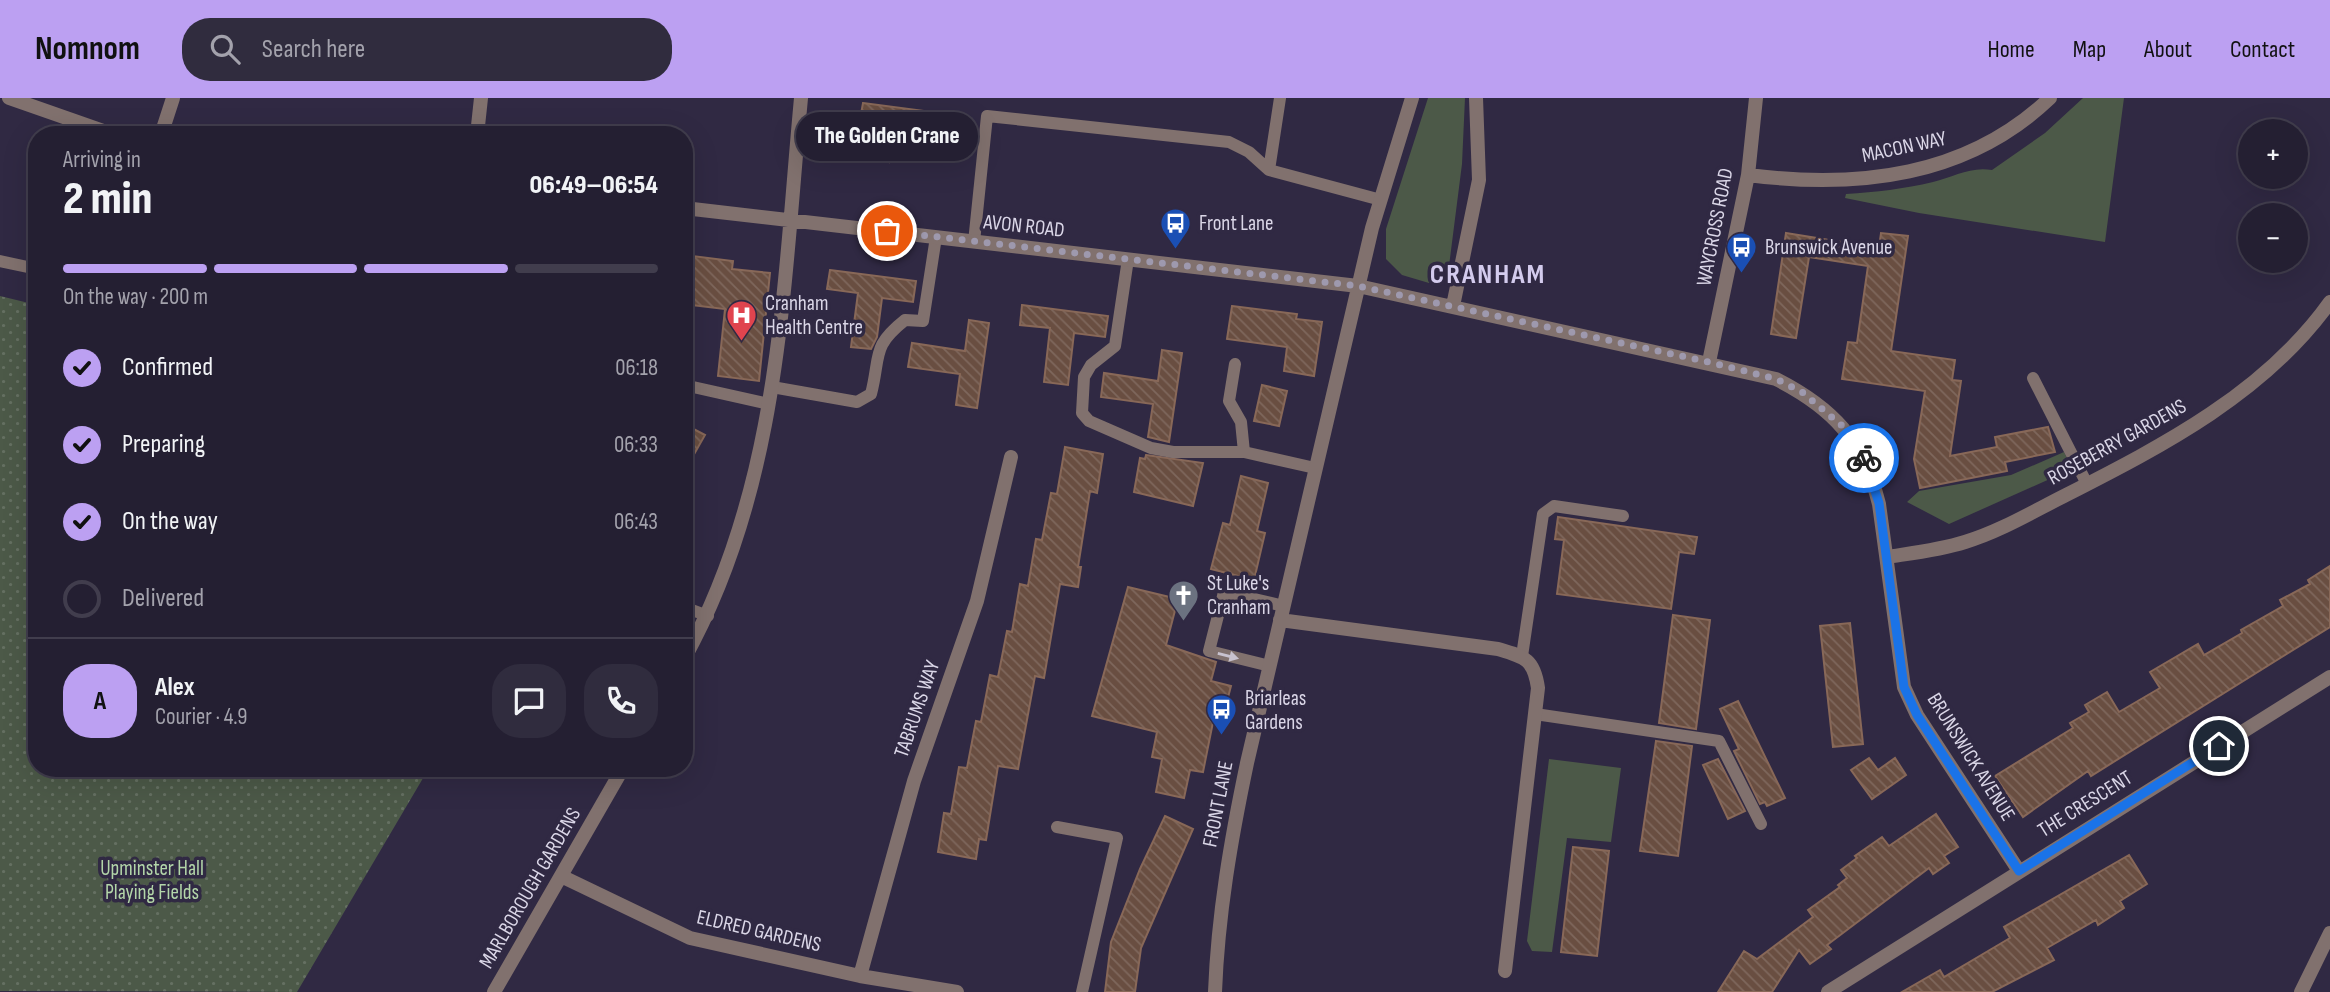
<!DOCTYPE html>
<html lang="en">
<head>
<meta charset="utf-8">
<style>
	:root { --surface:#241f32; --page:#302c3e; --text:#f1f3f6; --muted:#a3a2ac; --line:#413d4d; --accent:#bca0f2 }
	body { margin:0; font-family:"Sofia Sans Condensed",sans-serif; background:var(--page); color:var(--text); height:100vh; display:flex; flex-direction:column; font-size:26px; white-space:nowrap }
	* { box-sizing:border-box; margin:0 }
	p { font-size:23px; color:var(--muted) }
	.icon { flex:none; width:38px; height:38px; fill:none; stroke:currentColor; stroke-width:2; stroke-linecap:round; stroke-linejoin:round }
	.map { position:relative; flex:1; overflow:hidden }
	.details { position:absolute; left:28px; top:28px; width:665px; height:651px; display:flex; flex-direction:column; background:var(--surface); border-radius:28px; box-shadow:0 7px 28px #0002,0 0 0 2px var(--line) }
	.details>* { flex:none }
	.fabs { position:absolute; left:2238px; top:21px; display:grid; gap:14px }
	.fabs a { display:grid; place-items:center; width:70px; height:70px; border-radius:50%; background:var(--surface); box-shadow:0 7px 28px #0002,0 0 0 2px var(--line); font-size:35px }
	.pin { position:absolute; display:grid; place-items:center; width:60px; height:60px; color:#fff; margin:-30px; border:4px solid #fff; border-radius:50%; box-shadow:0 2px 7px #0007 }
	.courier { position:absolute; display:grid; place-items:center; width:70px; height:70px; margin:-35px; border:5px solid #1a73e8; border-radius:50%; background:#fff; color:#222; box-shadow:0 2px 9px #0007 }
	.bubble { position:absolute; height:49px; border-radius:24px; background:var(--surface); box-shadow:0 7px 28px #0002,0 0 0 2px var(--line); font-size:23px; font-weight:800; line-height:49px; text-align:center }
	.summary em { font-style:normal; font-weight:800 }
	.summary div { display:flex; flex-direction:column-reverse }
	.summary { display:flex; align-items:center; justify-content:space-between; height:119px; padding:0 35px }
	h1 { font-size:46px; font-weight:800; line-height:52px }
	.bar { display:grid; grid-template-columns:repeat(4,1fr); gap:10px 7px; align-content:center; height:84px; padding:0 35px }
	.bar i { height:9px; border-radius:5px; background:var(--line) }
	.bar .on { background:var(--accent) }
	.bar p { grid-column:span 4 }
	.line { display:flex; align-items:center; gap:18px; padding:0 35px; border-top:2px solid var(--line) }
	.line div { flex:1 }
	.round { display:grid; place-items:center; flex:none; width:74px; height:74px; border-radius:28px; background:var(--page) }
	ol { padding:0 35px; list-style:none }
	li { display:flex; align-items:center; gap:21px; height:77px }
	li p { margin-inline-start:auto }
	li .icon { padding:7px; border-radius:50%; background:var(--accent); color:#111; stroke-width:4 }
	li:last-child { color:var(--muted) }
	li i { width:38px; height:38px; border:4px solid var(--line); border-radius:50% }
	header { display:flex; align-items:center; gap:42px; box-sizing:border-box; height:98px; padding:0 35px; background:var(--accent); color:#111 }
	header strong { font-size:33px }
	nav { display:flex; gap:38px; margin-inline-start:auto; font-size:24px }
	.search { width:490px; height:63px; background:var(--page); display:flex; align-items:center; gap:18px; box-sizing:border-box; padding:0 24px; border-radius:28px; color:var(--muted); font-size:26px }
	.map>svg:first-child { display:block }
	.grass { fill:#4c5948 }
	.park { fill:url(#park-dots) }
	.building { fill:url(#building-back-hatch); stroke:#886858; stroke-width:2 }
	.lines { fill:none; stroke-linecap:round; stroke-linejoin:round }
	.lane { stroke:#81716e; stroke-width:12 }
	.street { stroke:#81716e; stroke-width:14 }
	.oneway { fill:#c8c2cf }
	.done { stroke:#9e99ae; stroke-width:7; stroke-dasharray:0 12.6 }
	.route { stroke:#1a73e8; stroke-width:9 }
	.labels { text-anchor:middle; dominant-baseline:central; stroke-width:7; stroke-linejoin:round; paint-order:stroke }
	.street-label { font-size:21px; fill:#dad6e7; stroke:#302943 }
	.poi-label { font-size:21px; fill:#dad6e7; stroke:#302943; text-anchor:start }
	.park-label { font-size:21px; fill:#b3d6a9; stroke:#302943 }
	.district-label { font-size:28px; font-weight:bold; letter-spacing:2px; fill:#d3cbed; stroke:#302943 }
</style>
</head>
<body>
<header>
<strong>Nomnom</strong>
<div class="search"><svg class="icon" aria-label="search" viewBox="0 0 24 24"><circle cx="10" cy="10" r="6"/><path d="M15 15l6 6"/></svg>Search here</div>
<nav><a>Home</a><a>Map</a><a>About</a><a>Contact</a></nav>
</header>
<div class="map">
<svg width="2330" height="894" viewBox="0 0 2330 894">
	<defs>
		<pattern id="park-dots" width="8" height="8" patternUnits="userSpaceOnUse" patternTransform="scale(1.75)"><rect width="8" height="8" fill="#4c5948"/><path d="M2 2h.1M6 6h.1" fill="none" stroke="#657062" stroke-width="1.8" stroke-linecap="round"/></pattern>
		<pattern id="building-back-hatch" width="6" height="6" patternUnits="userSpaceOnUse" patternTransform="scale(1.75)"><rect width="6" height="6" fill="#694e41"/><path d="M-1 5l2 2M0 0l6 6M5-1l2 2" fill="none" stroke="#7e675c"/></pattern>
	</defs>
	<rect width="100%" height="100%" fill="#302943"/>
	<path class="grass" d="M 1428,0 L 1465,0 L 1462,66 L 1449,168 L 1429,185 L 1402,177 L 1386,161 L 1386,131 Z
		M 2083,0 L 2124,0 L 2105,144 L 1919,115 L 1845,100 L 1846,96 C 1876,94 1904,91 1933,84 C 1953,79 1971,68 1992,72 L 2045,35 Z
		M 2064,354 L 2072,371 L 1949,426 L 1907,404 L 1919,393 L 2011,377 Z
		M 1549,661 L 1621,670 L 1611,744 L 1567,740 L 1552,854 L 1532,853 L 1527,843 Z"/>
	<path class="park" d="M 0,198 L 37,207 L 37,670 L 429,670 L 297,894 L 0,893 Z"/>
	<path class="building" d="M 863,5 L 940,15 L 934,64 L 889,58 L 889,64 L 860,60 L 860,55 L 850,54 L 855,15 L 861,16 Z
		M 1786,135 L 1879,150 L 1881,135 L 1908,138 L 1891,253 L 1955,262 L 1952,282 L 1961,283 L 1950,358 L 1997,349 L 1995,339 L 2048,329 L 2055,354 L 2005,364 L 2007,373 L 1920,390 L 1914,361 L 1925,293 L 1842,281 L 1848,244 L 1857,245 L 1868,168 L 1809,159 L 1796,240 L 1771,236 Z
		M 684,157 L 733,163 L 732,171 L 770,175 L 759,283 L 718,278 L 725,211 L 684,206 Z
		M 830,172 L 916,183 L 913,204 L 882,200 L 877,239 L 871,251 L 851,249 L 858,195 L 827,191 Z
		M 1022,207 L 1108,218 L 1105,239 L 1074,235 L 1068,287 L 1044,284 L 1050,230 L 1020,227 Z
		M 1232,208 L 1297,216 L 1296,221 L 1322,224 L 1314,278 L 1284,273 L 1287,249 L 1227,241 Z
		M 969,222 L 989,225 L 977,310 L 956,307 L 960,276 L 908,269 L 912,245 L 965,253 Z
		M 1162,252 L 1182,255 L 1169,344 L 1148,339 L 1153,306 L 1101,299 L 1104,275 L 1158,283 Z
		M 1262,287 L 1287,293 L 1279,328 L 1254,323 Z
		M 684,326 L 705,337 L 684,374 Z
		M 1065,349 L 1103,356 L 1097,395 L 1090,393 L 1078,469 L 1081,469 L 1078,489 L 1060,486 L 1044,580 L 1035,578 L 1018,671 L 998,668 L 986,742 L 979,741 L 976,761 L 938,754 L 944,715 L 951,716 L 959,669 L 967,670 L 976,623 L 981,624 L 990,577 L 998,579 L 1007,533 L 1012,534 L 1020,486 L 1028,488 L 1036,441 L 1042,442 L 1051,395 L 1057,396 Z
		M 1146,357 L 1203,365 L 1193,408 L 1134,394 L 1140,360 L 1145,361 Z
		M 1241,378 L 1268,385 L 1257,433 L 1265,435 L 1254,482 L 1211,471 L 1223,425 L 1230,427 Z
		M 1558,419 L 1697,439 L 1694,456 L 1679,454 L 1671,511 L 1557,496 L 1564,442 L 1555,441 Z
		M 2330,468 L 2330,529 L 2091,678 L 2088,673 L 2023,719 L 1995,678 L 2073,630 L 2070,625 L 2089,614 L 2085,607 L 2107,594 L 2119,614 L 2160,590 L 2150,574 L 2198,546 L 2204,557 L 2242,535 L 2241,532 L 2283,508 L 2280,502 L 2310,486 L 2308,482 Z
		M 1128,489 L 1178,501 L 1166,547 L 1216,564 L 1211,583 L 1231,588 L 1221,626 L 1213,624 L 1203,674 L 1190,672 L 1184,700 L 1156,694 L 1162,661 L 1152,659 L 1157,634 L 1092,618 Z
		M 1673,517 L 1710,522 L 1696,631 L 1659,625 Z
		M 1850,525 L 1863,646 L 1833,649 L 1820,528 Z
		M 1738,603 L 1785,700 L 1767,708 L 1765,704 L 1760,706 L 1734,653 L 1739,651 L 1720,611 Z
		M 1656,643 L 1692,648 L 1678,758 L 1640,753 Z
		M 1869,660 L 1878,672 L 1895,660 L 1906,677 L 1872,701 L 1851,672 Z
		M 1718,661 L 1745,713 L 1728,721 L 1703,667 Z
		M 1936,716 L 1958,749 L 1944,758 L 1949,765 L 1933,776 L 1929,770 L 1827,847 L 1831,851 L 1810,866 L 1799,852 L 1772,894 L 1718,894 L 1744,853 L 1757,861 L 1813,819 L 1808,812 L 1840,789 L 1838,787 L 1847,780 L 1841,772 L 1857,760 L 1855,758 L 1882,739 L 1889,748 Z
		M 1165,718 L 1193,731 L 1141,850 L 1135,894 L 1105,894 L 1111,844 L 1140,771 Z
		M 1573,749 L 1609,753 L 1597,858 L 1561,854 Z
		M 2129,757 L 2147,786 L 2120,803 L 2124,810 L 2098,827 L 2096,822 L 2047,850 L 2054,862 L 1992,894 L 1902,894 L 1940,872 L 1944,879 L 2010,840 L 2004,829 Z"/>
	<g class="lines">
		<path class="lane" d="M 1269,72 L 1280,0
			M 974,144 L 987,18 L 1229,44 L 1249,54 L 1269,72 L 1381,102
			M 1128,161 L 1115,248 L 1091,267 L 1084,279 L 1082,315 L 1089,323 L 1151,350 L 1173,354 L 1244,354 L 1315,370
			M 0,163 L 37,171
			M 1235,266 L 1229,303 L 1241,324 L 1244,354
			M 2033,280 L 2087,386
			M 684,287 L 769,306
			M 772,289 L 857,304 L 871,296 C 881,257 871,249 905,222 L 923,223 L 936,139
			M 684,509 L 708,518
			M 1522,558 L 1543,416 L 1554,408 L 1623,418
			M 1270,568 L 1209,553 L 1224,494 L 1284,508
			M 1535,616 L 1719,643 L 1761,726
			M 1057,729 L 1117,740 L 1082,894"/>
		<path class="street" d="M 9,0 L 115,37
			M 161,37 L 173,0
			M 477,37 L 481,0
			M 1748,77 C 1858,91 1967,79 2050,0
			M 684,110 L 1358,188 L 1776,281 C 1833,310 1863,342 1879,406 L 1904,589 L 1917,617 L 2019,773
			M 1453,208 L 1479,82 L 1476,0
			M 1709,264 L 1748,77 L 1756,0
			M 1887,459 C 1913,455 1940,452 1965,444 C 2001,433 2034,413 2066,397 C 2164,347 2265,295 2330,204
			M 1280,522 L 1498,551 C 1525,559 1534,561 1538,590 L 1505,873
			M 684,561 C 780,388 783,192 801,0
			M 563,779 L 690,840 L 860,878 L 957,894
			M 860,878 L 914,683 L 977,503 L 1011,359
			M 494,894 L 623,670
			M 1215,894 C 1218,816 1231,741 1247,665 L 1372,130 L 1412,0
			M 1828,894 L 2330,579
			M 2301,894 L 2330,835"/>
	</g>
	<defs><path id="oneway-solid" d="M-6-.8H1V-3.2L6.5 0L1 3.2V.8H-6Z" transform="scale(1.75)"/></defs>
	<use class="oneway" href="#oneway-solid" transform="translate(1228 558) rotate(14)"/>
	<g class="lines">
		<path class="done" d="M 887,133 L 1358,188 L 1709,264 L 1776,281 L 1802,294 L 1846,331 L 1864,360"/>
		<path class="route" d="M 1864,360 L 1879,405 L 1904,589 L 1917,617 L 2019,773 L 2219,648"/>
	</g>
	<defs>
		<symbol id="bus-pin" viewBox="-11 -11 22 30"><path d="M0 17L-7.5 6A9.5 9.5 0 1 1 7.5 6Z" fill="#1a4fb4" stroke="#302943"/><path d="M-5-6H5V4H4V6H2V4H-2V6H-4V4H-5ZM-3.5-4V0h7V-4ZM-3.5 1.2v1.5H-2V1.2ZM2 1.2v1.5H3.5V1.2Z" fill="#fff"/></symbol>
		<symbol id="hospital-pin" viewBox="-11 -11 22 30"><path d="M0 17L-7.5 6A9.5 9.5 0 1 1 7.5 6Z" fill="#e0444e" stroke="#302943"/><path d="M-5-5h3v3.5h4V-5h3V5h-3V1.5h-4V5h-3Z" fill="#fff"/></symbol>
		<symbol id="church-pin" viewBox="-11 -11 22 30"><path d="M0 17L-7.5 6A9.5 9.5 0 1 1 7.5 6Z" fill="#6b7280" stroke="#302943"/><path d="M-1.2-6h2.4v3.5h3.3v2.4h-3.3V6h-2.4V-.1h-3.3v-2.4h3.3Z" fill="#fff"/></symbol>
	</defs>
	<g fill-rule="evenodd">
		<use href="#bus-pin" x="1158" y="108" width="35" height="47"/>
		<use href="#bus-pin" x="1724" y="132" width="35" height="47"/>
		<use href="#hospital-pin" x="724" y="200" width="35" height="47"/>
		<use href="#church-pin" x="1166" y="480" width="35" height="47"/>
		<use href="#bus-pin" x="1204" y="594" width="35" height="47"/>
	</g>
	<g class="labels">
		<g class="street-label">
			<text transform="translate(1904 49) rotate(-12)">MACON WAY</text>
			<text transform="translate(1024 128) rotate(6)">AVON ROAD</text>
			<text transform="translate(1715 129) rotate(-79)">WAYCROSS ROAD</text>
			<text transform="translate(2117 344) rotate(-29)">ROSEBERRY GARDENS</text>
			<text transform="translate(917 611) rotate(-71)">TABRUMS WAY</text>
			<text transform="translate(1971 659) rotate(58)">BRUNSWICK AVENUE</text>
			<text transform="translate(1218 706) rotate(-79)">FRONT LANE</text>
			<text transform="translate(2085 706) rotate(-32)">THE CRESCENT</text>
			<text transform="translate(530 790) rotate(-60)">MARLBOROUGH GARDENS</text>
			<text transform="translate(759 833) rotate(13)">ELDRED GARDENS</text>
		</g>
		<g class="poi-label">
			<text x="1199" y="125">Front Lane</text>
			<text x="1765" y="149">Brunswick Avenue</text>
			<text x="765" y="205">Cranham<tspan x="765" dy="24">Health Centre</tspan></text>
			<text x="1207" y="485">St Luke's<tspan x="1207" dy="24">Cranham</tspan></text>
			<text x="1245" y="600">Briarleas<tspan x="1245" dy="24">Gardens</tspan></text>
		</g>
		<g class="park-label">
			<text x="152" y="770">Upminster Hall<tspan x="152" dy="24">Playing Fields</tspan></text>
		</g>
		<g class="district-label">
			<text x="1488" y="176">CRANHAM</text>
		</g>
	</g>
</svg>
<div class="fabs">
<a>+</a>
<a>−</a>
</div>
<div class="pin" style="left:887px;top:133px;background:#ea580c"><svg class="icon" aria-label="bag" viewBox="0 0 24 24"><path d="M5 8h14l-1 12H6zM9 8a3 3 0 0 1 6 0"/></svg></div>
<div class="pin" style="left:2219px;top:648px;background:#1f2937"><svg class="icon" aria-label="home" viewBox="0 0 24 24"><path d="M3 11l9-7 9 7M6 9v11h12V9"/></svg></div>
<div class="courier" style="left:1864px;top:360px"><svg class="icon" aria-label="bike" viewBox="0 0 24 24"><circle cx="6" cy="16" r="4"/><circle cx="18" cy="16" r="4"/><path d="M6 16l4-8h5l3 8M10 8l3 8H6M13 5h3"/></svg></div>
<div class="bubble" style="left:796px;top:14px;width:182px">The Golden Crane</div>
<section class="details">
<div class="summary"><div><h1>2 min</h1><p>Arriving in</p></div><em>06:49–06:54</em></div>
<div class="bar"><i class="on"></i><i class="on"></i><i class="on"></i><i></i><p>On the way · 200 m</p></div>
<ol>
<li><svg class="icon" aria-label="check" viewBox="0 0 24 24"><path d="M5 12l5 5 9-10"/></svg>Confirmed<p>06:18</p></li>
<li><svg class="icon" aria-label="check" viewBox="0 0 24 24"><path d="M5 12l5 5 9-10"/></svg>Preparing<p>06:33</p></li>
<li><svg class="icon" aria-label="check" viewBox="0 0 24 24"><path d="M5 12l5 5 9-10"/></svg>On the way<p>06:43</p></li>
<li><i></i>Delivered</li>
</ol>
<div class="line" style="height:126px"><b class="round" style="background:var(--accent);color:#111">A</b><div><b>Alex</b><p>Courier · 4.9</p></div><a class="round"><svg class="icon" aria-label="chat" viewBox="0 0 24 24"><path d="M4 5h16v11H9l-5 4z"/></svg></a><a class="round"><svg class="icon" aria-label="phone" viewBox="0 0 24 24"><path d="M5 4h4l2 5-3 2q2 4 5 5l2-3 5 2v4C11 20 4 13 5 4z"/></svg></a></div>
</section>
</div>
</body>
</html>
